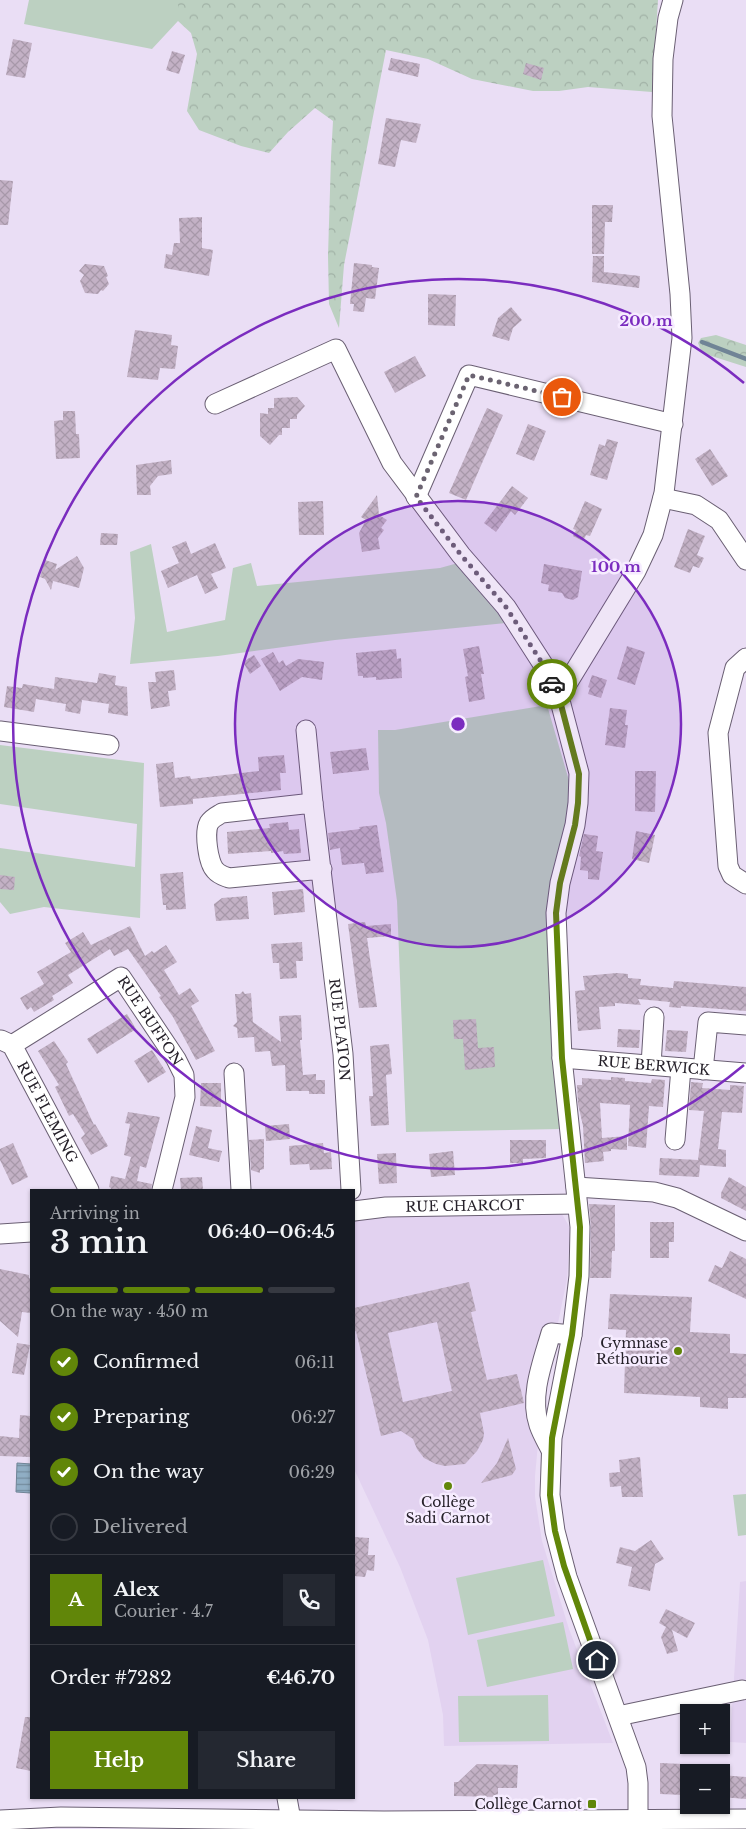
<!DOCTYPE html>
<html lang="en">
<head>
<meta charset="utf-8">
<style>
	:root { --surface:#171b24; --page:#242831; --text:#f1f3f6; --muted:#9ea1a6; --line:#363941; --accent:#618609 }
	body { margin:0; font-family:"Libre Baskerville",serif; background:var(--page); color:var(--text); height:100vh; display:flex; flex-direction:column; font-size:19px; white-space:nowrap }
	* { box-sizing:border-box; margin:0 }
	p { font-size:16px; color:var(--muted) }
	.icon { flex:none; width:28px; height:28px; fill:none; stroke:currentColor; stroke-width:2; stroke-linecap:round; stroke-linejoin:round }
	.map { position:relative; flex:1; overflow:hidden }
	.details { position:absolute; left:30px; top:1189px; width:325px; height:610px; display:flex; flex-direction:column; background:var(--surface); border-radius:0px; box-shadow:0 1px 4px #0004 }
	.details>* { flex:none }
	.tools { position:absolute; left:680px; top:1704px; display:grid; gap:10px }
	.tools a { display:grid; place-items:center; width:50px; height:50px; border-radius:0px; background:var(--surface); box-shadow:0 1px 4px #0004; font-size:25px }
	.pin { position:absolute; display:grid; place-items:center; width:42px; height:42px; color:#fff; margin:-21px; border:2px solid #fff; border-radius:50%; box-shadow:0 1px 5px #0007 }
	.courier { position:absolute; display:grid; place-items:center; width:50px; height:50px; margin:-25px; border:4px solid #618609; border-radius:50%; background:#fff; color:#222; box-shadow:0 1px 6px #0007 }
	.head em { font-style:normal; font-weight:600 }
	.head div { display:flex; flex-direction:column-reverse }
	.head { display:flex; align-items:center; justify-content:space-between; height:85px; padding:0 20px }
	h1 { font-size:32px; font-weight:600; line-height:38px }
	.bar { display:grid; grid-template-columns:repeat(4,1fr); gap:8px 5px; align-content:center; height:60px; padding:0 20px }
	.bar i { height:6px; border-radius:4px; background:var(--line) }
	.bar .on { background:var(--accent) }
	.bar p { grid-column:span 4 }
	.line { display:flex; align-items:center; gap:12px; padding:0 20px; border-top:1px solid var(--line) }
	.line div { flex:1 }
	.round { display:grid; place-items:center; flex:none; width:52px; height:52px; border-radius:0px; background:var(--page) }
	ol { padding:0 20px; list-style:none }
	li { display:flex; align-items:center; gap:15px; height:55px }
	li p { margin-inline-start:auto }
	li .icon { padding:5px; border-radius:50%; background:var(--accent); color:#fff; stroke-width:4 }
	li:last-child { color:var(--muted) }
	li i { width:28px; height:28px; border:2px solid var(--line); border-radius:50% }
	.cta { display:flex; gap:10px; margin-top:auto; padding:10px 20px }
	.cta a { flex:1; height:58px; border-radius:0px; background:var(--accent); color:#fff; font-size:20px; font-weight:600; line-height:58px; text-align:center }
	.cta a+a { background:var(--page); color:var(--text) }
	.map>svg:first-child { display:block }
	.built { fill:#e2d2f0 }
	.green { fill:#bcd0c1 }
	.forest { fill:url(#forest-crowns) }
	.water { fill:url(#water-rules); stroke:#708496 }
	.lines { fill:none; stroke-linecap:round; stroke-linejoin:round }
	.stream { stroke:#708496; stroke-width:4.5 }
	.building { fill:url(#building-cross-hatch); fill-rule:evenodd }
	.minor-casing { stroke:#6a5f73; stroke-width:21 }
	.minor { stroke:#fff; stroke-width:19 }
	.done { stroke:#6b6371; stroke-width:5; stroke-dasharray:0 9 }
	.route { stroke:#618609; stroke-width:6 }
	.ring { fill:none; stroke:#7b2cbf; stroke-width:2.5 }
	.poi-dot { fill:#618609; stroke:#f6ecff; stroke-width:2 }
	.labels { text-anchor:middle; dominant-baseline:central; stroke-width:5; stroke-linejoin:round; paint-order:stroke }
	.street-label { font-size:14px; fill:#26212a; stroke:#f6ecff }
	.poi-label { font-size:14px; fill:#26212a; stroke:#f6ecff; text-anchor:end }
	.centre { fill:#7b2cbf; stroke:#f6ecff; stroke-width:2.5 }
	.ring-label { font-size:15px; text-anchor:middle; font-weight:bold; fill:#7b2cbf; stroke:#f6ecff; stroke-width:5; stroke-linejoin:round; paint-order:stroke }
</style>
</head>
<body>
<div class="map">
<svg width="746" height="1829" viewBox="0 0 746 1829">
	<defs>
		<pattern id="forest-crowns" width="20" height="18" patternUnits="userSpaceOnUse" patternTransform="scale(1.25)"><rect width="20" height="18" fill="#bcd0c1"/><path d="M2 6a3 3 0 1 1 6 0M12 15a3 3 0 1 1 6 0" fill="none" stroke="#a1b2a6"/></pattern>
		<pattern id="water-rules" width="6" height="5" patternUnits="userSpaceOnUse" patternTransform="scale(1.25)"><rect width="6" height="5" fill="#90aec4"/><path d="M0 2.5h6" fill="none" stroke="#758d9f"/></pattern>
		<pattern id="building-cross-hatch" width="8" height="8" patternUnits="userSpaceOnUse" patternTransform="scale(1.25)"><rect width="8" height="8" fill="#c3b1c5"/><path d="M0 0l8 8M0 8l8-8" fill="none" stroke="#a798a9"/></pattern>
	</defs>
	<rect width="100%" height="100%" fill="#eadef5"/>
	<path class="built" d="M 553,1211 L 562,1214 L 570,1228 L 567,1279 L 542,1401 L 535,1476 L 535,1497 L 542,1541 L 569,1629 L 613,1743 L 444,1746 L 443,1715 L 428,1640 L 400,1567 L 354,1469 L 354,1219 L 387,1216 Z
		M 746,1581 L 746,1743 L 730,1742 L 740,1582 Z"/>
	<path class="green" d="M 29,0 L 178,0 L 178,21 L 152,49 L 24,24 Z
		M 151,544 L 167,632 L 225,620 L 233,568 L 251,563 L 257,586 L 440,568 L 458,563 L 506,623 L 335,640 L 218,656 L 130,664 L 135,618 L 130,552 Z
		M 547,705 L 570,784 L 568,822 L 553,873 L 546,913 L 552,1039 L 560,1129 L 406,1132 L 397,901 L 386,823 L 379,793 L 378,730 L 395,730 Z
		M 0,745 L 144,763 L 140,918 L 44,907 L 10,914 L 0,902 L 0,848 L 135,867 L 137,824 L 0,804 Z
		M 746,1494 L 746,1535 L 738,1536 L 733,1495 Z
		M 543,1560 L 555,1616 L 468,1635 L 456,1578 Z
		M 563,1622 L 573,1669 L 487,1687 L 477,1640 Z
		M 548,1695 L 549,1741 L 459,1742 L 458,1696 Z"/>
	<path class="forest" d="M 178,0 L 658,0 L 652,92 L 588,87 L 559,91 L 533,91 L 472,79 L 428,59 L 386,50 L 344,265 L 339,328 L 329,304 L 328,256 L 331,157 L 333,121 L 315,108 L 288,132 L 269,153 L 241,146 L 199,130 L 187,111 L 197,54 L 191,33 L 178,21 Z
		M 716,335 L 746,345 L 746,367 L 702,353 L 698,343 L 701,338 Z"/>
	<path class="water" d="M 17,1463 L 31,1464 L 31,1493 L 16,1492 Z"/>
	<g class="lines">
		<path class="stream" d="M 702,342 L 746,359"/>
	</g>
	<path class="building" d="M 13,39 L 32,43 L 25,78 L 6,75 Z
		M 172,51 L 185,55 L 179,74 L 166,70 Z
		M 391,58 L 420,64 L 418,77 L 388,70 Z
		M 526,63 L 544,68 L 541,80 L 523,74 Z
		M 386,118 L 421,124 L 416,143 L 401,140 L 395,167 L 378,164 Z
		M 0,180 L 13,181 L 8,225 L 0,225 Z
		M 592,205 L 613,205 L 612,222 L 605,222 L 604,254 L 592,254 Z
		M 202,217 L 202,248 L 213,250 L 209,276 L 164,268 L 166,254 L 172,255 L 174,243 L 180,243 L 179,218 Z
		M 593,256 L 604,256 L 604,272 L 640,276 L 639,288 L 592,282 Z
		M 354,263 L 372,265 L 372,267 L 379,268 L 375,299 L 366,298 L 364,312 L 353,311 L 354,304 L 350,304 Z
		M 85,264 L 104,266 L 108,276 L 106,277 L 109,284 L 103,291 L 101,290 L 98,294 L 85,293 L 80,281 L 84,275 L 79,271 Z
		M 428,294 L 456,295 L 455,326 L 428,325 Z
		M 511,307 L 522,320 L 513,328 L 509,341 L 492,336 L 498,318 Z
		M 135,330 L 172,335 L 171,345 L 178,346 L 175,369 L 160,368 L 158,380 L 127,377 Z
		M 415,356 L 426,376 L 395,393 L 384,372 Z
		M 297,397 L 305,406 L 297,415 L 297,419 L 290,419 L 290,428 L 282,428 L 282,435 L 279,435 L 270,445 L 260,436 L 260,413 L 268,414 L 268,408 L 274,408 L 274,398 Z
		M 487,408 L 503,415 L 466,500 L 449,493 Z
		M 63,411 L 75,411 L 76,434 L 79,434 L 80,458 L 56,459 L 54,421 L 63,420 Z
		M 528,424 L 546,431 L 534,461 L 516,454 Z
		M 607,439 L 618,442 L 607,480 L 590,475 L 599,444 L 605,446 Z
		M 710,449 L 728,476 L 712,486 L 695,459 Z
		M 171,460 L 172,474 L 158,476 L 150,486 L 151,495 L 137,495 L 136,465 Z
		M 512,486 L 528,498 L 515,515 L 511,511 L 496,532 L 484,523 Z
		M 377,495 L 379,515 L 387,520 L 381,528 L 384,530 L 378,538 L 380,549 L 362,552 L 359,533 L 366,520 L 361,517 Z
		M 323,501 L 324,535 L 299,535 L 298,502 Z
		M 585,501 L 602,509 L 590,536 L 586,535 L 583,541 L 573,536 L 576,530 L 573,529 Z
		M 688,529 L 705,536 L 697,555 L 704,558 L 699,568 L 693,566 L 690,573 L 674,567 Z
		M 101,533 L 118,534 L 117,545 L 100,545 Z
		M 186,541 L 191,554 L 215,543 L 226,568 L 211,574 L 218,588 L 205,594 L 197,575 L 168,588 L 161,571 L 179,563 L 172,547 Z
		M 77,556 L 84,568 L 79,588 L 53,581 L 51,590 L 45,579 L 40,577 L 45,560 L 57,564 L 55,570 Z
		M 544,564 L 582,571 L 578,597 L 573,600 L 565,598 L 562,593 L 548,591 L 549,585 L 541,583 Z
		M 479,646 L 484,674 L 481,674 L 485,699 L 469,702 L 465,677 L 468,676 L 463,649 Z
		M 627,646 L 645,652 L 635,685 L 617,679 Z
		M 396,649 L 397,659 L 401,658 L 402,678 L 376,680 L 376,677 L 363,678 L 363,676 L 358,676 L 356,653 Z
		M 273,652 L 279,663 L 283,660 L 286,666 L 298,659 L 324,662 L 322,680 L 302,677 L 280,691 L 261,659 Z
		M 254,655 L 261,666 L 250,674 L 243,662 Z
		M 174,670 L 176,690 L 168,691 L 170,706 L 151,709 L 148,682 L 156,682 L 155,672 Z
		M 99,673 L 116,676 L 115,685 L 127,687 L 128,716 L 108,713 L 109,704 L 82,700 L 80,714 L 65,711 L 66,704 L 36,699 L 34,712 L 4,707 L 7,686 L 22,688 L 23,684 L 54,689 L 55,677 L 97,683 Z
		M 592,675 L 607,680 L 601,698 L 588,694 L 590,688 L 588,687 Z
		M 610,708 L 627,710 L 625,725 L 628,725 L 625,748 L 605,745 Z
		M 366,748 L 369,770 L 333,774 L 330,752 Z
		M 284,755 L 286,773 L 280,773 L 281,790 L 193,799 L 193,804 L 160,807 L 156,764 L 173,762 L 175,778 L 190,776 L 191,779 L 259,771 L 258,757 Z
		M 635,771 L 656,771 L 655,812 L 635,811 Z
		M 288,822 L 289,830 L 299,829 L 301,853 L 284,854 L 283,851 L 271,853 L 271,851 L 228,854 L 227,832 L 270,828 L 269,824 Z
		M 377,825 L 384,872 L 366,874 L 364,863 L 342,865 L 340,848 L 330,850 L 328,833 L 360,829 L 359,827 Z
		M 636,831 L 655,835 L 649,863 L 632,859 Z
		M 584,834 L 598,836 L 596,851 L 603,852 L 599,880 L 588,879 L 588,871 L 580,870 L 581,857 L 579,856 Z
		M 183,872 L 186,909 L 166,910 L 166,905 L 163,905 L 160,874 Z
		M 0,875 L 15,877 L 14,890 L 0,889 Z
		M 303,889 L 305,912 L 274,915 L 272,892 Z
		M 247,896 L 249,919 L 216,921 L 214,904 L 222,898 Z
		M 365,922 L 366,926 L 391,924 L 391,936 L 367,938 L 377,1007 L 359,1008 L 348,924 Z
		M 130,926 L 145,956 L 152,951 L 154,953 L 166,945 L 177,962 L 164,970 L 179,995 L 190,988 L 199,1001 L 191,1006 L 215,1051 L 196,1060 L 173,1017 L 159,997 L 161,996 L 128,949 L 114,956 L 110,949 L 68,975 L 73,983 L 52,996 L 54,1000 L 34,1012 L 31,1007 L 27,1010 L 20,998 L 44,984 L 37,972 L 71,952 L 65,943 L 83,932 L 91,945 Z
		M 302,942 L 303,961 L 296,961 L 297,978 L 280,979 L 279,963 L 273,963 L 271,944 Z
		M 617,973 L 628,974 L 628,978 L 641,979 L 640,985 L 673,988 L 674,981 L 746,987 L 746,1011 L 681,1006 L 681,1008 L 669,1007 L 670,1002 L 638,999 L 641,1005 L 615,1003 L 615,1006 L 599,1007 L 601,1029 L 578,1031 L 575,991 L 585,990 L 583,976 Z
		M 243,991 L 245,994 L 251,993 L 253,1022 L 281,1042 L 279,1016 L 301,1015 L 302,1040 L 300,1040 L 303,1075 L 316,1074 L 316,1080 L 325,1080 L 325,1094 L 309,1094 L 309,1091 L 286,1091 L 285,1065 L 272,1066 L 270,1051 L 255,1052 L 254,1037 L 238,1038 L 237,1028 L 233,1026 L 237,1022 L 235,994 L 240,994 Z
		M 127,1014 L 136,1029 L 97,1054 L 87,1039 Z
		M 476,1019 L 478,1048 L 494,1047 L 495,1067 L 465,1070 L 463,1039 L 454,1039 L 453,1020 Z
		M 618,1029 L 640,1030 L 639,1048 L 617,1047 Z
		M 667,1030 L 688,1031 L 686,1052 L 665,1051 Z
		M 54,1041 L 68,1062 L 66,1064 L 94,1125 L 95,1124 L 108,1146 L 91,1155 L 81,1138 L 85,1134 L 73,1114 L 69,1116 L 55,1087 L 59,1085 L 38,1051 Z
		M 389,1044 L 392,1074 L 386,1075 L 389,1125 L 371,1126 L 369,1096 L 373,1096 L 370,1046 Z
		M 152,1050 L 166,1072 L 148,1083 L 134,1061 Z
		M 611,1077 L 625,1078 L 625,1081 L 651,1083 L 652,1079 L 665,1080 L 663,1107 L 649,1106 L 646,1148 L 628,1146 L 630,1105 L 600,1103 L 602,1138 L 627,1136 L 627,1150 L 611,1149 L 611,1151 L 603,1152 L 604,1161 L 585,1163 L 583,1126 L 578,1104 L 577,1085 L 582,1085 L 582,1078 L 611,1080 Z
		M 691,1082 L 703,1083 L 702,1088 L 730,1090 L 730,1085 L 744,1086 L 742,1113 L 722,1112 L 718,1149 L 726,1150 L 726,1167 L 700,1165 L 699,1177 L 659,1175 L 660,1158 L 698,1160 L 704,1111 L 689,1110 Z
		M 201,1083 L 221,1083 L 221,1107 L 200,1106 Z
		M 128,1112 L 160,1117 L 146,1168 L 140,1166 L 137,1181 L 152,1184 L 151,1190 L 110,1190 L 111,1188 L 109,1187 L 111,1176 L 125,1179 L 131,1157 L 124,1155 L 130,1124 L 125,1123 Z
		M 289,1124 L 290,1139 L 266,1141 L 265,1126 Z
		M 196,1126 L 212,1130 L 208,1148 L 222,1151 L 219,1162 L 189,1155 Z
		M 264,1139 L 264,1169 L 260,1170 L 260,1173 L 251,1170 L 249,1140 Z
		M 510,1140 L 546,1140 L 546,1158 L 523,1159 L 523,1163 L 510,1163 Z
		M 13,1143 L 28,1177 L 12,1185 L 0,1160 L 0,1149 Z
		M 323,1143 L 324,1153 L 331,1152 L 332,1169 L 310,1170 L 309,1164 L 290,1165 L 289,1146 Z
		M 453,1151 L 455,1175 L 431,1177 L 429,1154 Z
		M 396,1153 L 397,1183 L 379,1184 L 377,1154 Z
		M 202,1177 L 203,1190 L 181,1190 L 180,1178 Z
		M 729,1177 L 746,1187 L 746,1211 L 721,1198 L 721,1193 Z
		M 589,1204 L 615,1205 L 615,1251 L 612,1251 L 611,1278 L 590,1278 L 591,1227 Z
		M 650,1222 L 674,1222 L 674,1242 L 669,1242 L 669,1258 L 650,1258 Z
		M 730,1251 L 746,1259 L 746,1299 L 708,1281 L 715,1265 L 722,1268 Z
		M 0,1269 L 29,1275 L 29,1278 L 31,1279 L 31,1313 L 22,1312 L 18,1337 L 0,1321 Z
		M 469,1282 L 476,1311 L 471,1312 L 487,1380 L 517,1374 L 524,1403 L 480,1413 L 484,1433 L 483,1440 L 477,1451 L 465,1464 L 445,1466 L 436,1464 L 424,1458 L 417,1449 L 413,1439 L 401,1431 L 381,1436 L 356,1331 L 354,1332 L 354,1308 ZM 437,1322 L 452,1391 L 403,1402 L 388,1333 Z
		M 610,1294 L 692,1297 L 690,1332 L 730,1334 L 730,1353 L 746,1354 L 746,1398 L 728,1398 L 728,1409 L 700,1407 L 700,1397 L 624,1393 L 626,1330 L 608,1329 Z
		M 17,1343 L 30,1345 L 24,1375 L 12,1373 Z
		M 20,1415 L 31,1416 L 31,1457 L 0,1456 L 0,1436 L 19,1438 Z
		M 508,1438 L 516,1469 L 512,1475 L 481,1483 L 497,1463 Z
		M 640,1457 L 643,1497 L 622,1497 L 621,1486 L 610,1487 L 609,1473 L 620,1472 L 619,1460 Z
		M 354,1537 L 369,1538 L 368,1555 L 375,1555 L 374,1571 L 367,1570 L 365,1577 L 354,1576 Z
		M 651,1540 L 664,1559 L 655,1564 L 650,1591 L 628,1586 L 632,1567 L 616,1563 L 620,1547 L 635,1551 Z
		M 666,1609 L 695,1623 L 687,1638 L 672,1630 L 678,1651 L 667,1654 L 661,1637 L 666,1627 L 659,1623 Z
		M 25,1717 L 31,1717 L 31,1771 L 16,1768 Z
		M 660,1763 L 683,1764 L 683,1795 L 660,1794 Z
		M 477,1764 L 518,1765 L 517,1788 L 498,1788 L 498,1797 L 454,1796 L 454,1782 L 458,1782 Z
		M 721,1775 L 746,1777 L 746,1799 L 721,1797 Z"/>
	<g class="lines">
		<defs>
			<g id="minor">
				<path d="M 215,404 L 336,349 L 392,463 L 461,555 L 506,607 L 544,666 L 559,697"/>
				<path d="M 416,497 L 469,375 L 673,424"/>
				<path d="M 663,498 L 696,505 L 719,520 L 746,560"/>
				<path d="M 746,658 L 735,668 L 718,733 L 728,866 L 732,875 L 746,884"/>
				<path d="M 306,730 L 313,803"/>
				<path d="M 0,731 L 109,745"/>
				<path id="s1" d="M 322,869 L 229,878 C 224,876 219,875 215,870 C 208,863 204,832 209,823 C 212,818 217,816 222,813 L 313,803 L 343,1054 L 351,1190"/>
				<path id="s2" d="M 1,1040 L 12,1045 L 89,1190"/>
				<path id="s3" d="M 12,1045 L 121,977 L 176,1059 L 184,1075 L 185,1097 L 162,1190"/>
				<path id="s4" d="M 562,1058 L 746,1073"/>
				<path d="M 651,1065 L 654,1017"/>
				<path d="M 703,1070 L 708,1022 L 746,1025"/>
				<path d="M 234,1073 L 241,1190"/>
				<path d="M 675,1140 L 681,1068"/>
				<path d="M 576,1187 L 654,1192 L 677,1198 L 746,1231"/>
				<path id="s5" d="M 354,1211 L 386,1207 L 577,1204"/>
				<path d="M 0,1234 L 31,1232"/>
				<path d="M 551,1450 C 547,1442 542,1434 539,1425 C 529,1396 543,1361 551,1333 L 572,1335"/>
				<path d="M 618,1716 L 742,1690"/>
				<path d="M 287,1798 L 291,1820"/>
				<path d="M 0,1820 L 61,1817 L 384,1821 L 746,1819"/>
				<path d="M 638,1820 L 638,1783 L 636,1767 L 567,1577 L 555,1531 L 550,1495 L 552,1438 L 572,1335 L 579,1276 L 580,1227 L 562,1058 L 556,913 L 560,883 L 575,825 L 578,803 L 579,773 L 559,697 L 636,571 L 653,535 L 664,493 L 682,338 L 680,294 L 662,116 L 663,59 L 668,18 L 673,0"/>
			</g>
		</defs>
		<use href="#minor" class="minor-casing"/>
		<use href="#minor" class="minor"/>
	</g>
	<g class="lines">
		<path class="done" d="M 552,684 L 544,666 L 506,607 L 461,555 L 416,497 L 469,375 L 562,397"/>
		<path class="route" d="M 552,684 L 559,697 L 579,774 L 578,803 L 575,825 L 560,883 L 556,913 L 562,1058 L 580,1227 L 579,1276 L 572,1335 L 552,1438 L 550,1495 L 555,1531 L 564,1566 L 597,1660"/>
	</g>
	<circle cx="458" cy="724" r="223" fill="#7b2cbf" fill-opacity=".12"/>
	<g class="ring">
		<circle cx="458" cy="724" r="223"/>
		<path d="M744 1065A445 445 0 1 1 744 383"/>
	</g>
	<g class="poi-dot">
		<circle cx="678" cy="1351" r="5"/>
		<circle cx="448" cy="1486" r="5"/>
		<rect x="587" y="1799" width="10" height="10" rx="2.5"/>
	</g>
	<g class="labels">
		<g class="street-label">
			<text stroke="none"><textPath href="#s3" startOffset="181">RUE BUFFON</textPath></text>
			<text stroke="none"><textPath href="#s1" startOffset="495">RUE PLATON</textPath></text>
			<text stroke="none"><textPath href="#s4" startOffset="92">RUE BERWICK</textPath></text>
			<text stroke="none"><textPath href="#s2" startOffset="88">RUE FLEMING</textPath></text>
			<text stroke="none"><textPath href="#s5" startOffset="111">RUE CHARCOT</textPath></text>
		</g>
		<g class="poi-label">
			<text x="668" y="1343">Gymnase<tspan x="668" dy="16">Réthourie</tspan></text>
			<text x="448" y="1502" text-anchor="middle">Collège<tspan x="448" dy="16">Sadi Carnot</tspan></text>
			<text x="582" y="1804">Collège Carnot</text>
		</g>
	</g>
	<circle cx="458" cy="724" r="8" class="centre"/>
	<g class="ring-label">
		<text x="646" y="326">200 m</text>
		<text x="616" y="572">100 m</text>
	</g>
</svg>
<div class="tools">
<a>+</a>
<a>−</a>
</div>
<div class="pin" style="left:562px;top:397px;background:#ea580c"><svg class="icon" aria-label="bag" viewBox="0 0 24 24"><path d="M5 8h14l-1 12H6zM9 8a3 3 0 0 1 6 0"/></svg></div>
<div class="pin" style="left:597px;top:1660px;background:#1f2937"><svg class="icon" aria-label="home" viewBox="0 0 24 24"><path d="M3 11l9-7 9 7M6 9v11h12V9"/></svg></div>
<div class="courier" style="left:552px;top:684px"><svg class="icon" aria-label="car" viewBox="0 0 24 24"><path d="M5 17H2v-5l4-1 3-4h7l3 4 3 1v5h-3M9 17h6M6 11h13"/><circle cx="7" cy="17" r="2"/><circle cx="17" cy="17" r="2"/></svg></div>
<section class="details">
<div class="head"><div><h1>3 min</h1><p>Arriving in</p></div><em>06:40–06:45</em></div>
<div class="bar"><i class="on"></i><i class="on"></i><i class="on"></i><i></i><p>On the way · 450 m</p></div>
<ol>
<li><svg class="icon" aria-label="check" viewBox="0 0 24 24"><path d="M5 12l5 5 9-10"/></svg>Confirmed<p>06:11</p></li>
<li><svg class="icon" aria-label="check" viewBox="0 0 24 24"><path d="M5 12l5 5 9-10"/></svg>Preparing<p>06:27</p></li>
<li><svg class="icon" aria-label="check" viewBox="0 0 24 24"><path d="M5 12l5 5 9-10"/></svg>On the way<p>06:29</p></li>
<li><i></i>Delivered</li>
</ol>
<div class="line" style="height:90px"><b class="round" style="background:var(--accent);color:#fff">A</b><div><b>Alex</b><p>Courier · 4.7</p></div><a class="round"><svg class="icon" aria-label="phone" viewBox="0 0 24 24"><path d="M5 4h4l2 5-3 2q2 4 5 5l2-3 5 2v4C11 20 4 13 5 4z"/></svg></a></div>
<div class="line" style="height:65px"><div>Order #7282</div><b>€46.70</b></div>
<div class="cta"><a>Help</a><a>Share</a></div>
</section>
</div>
</body>
</html>
